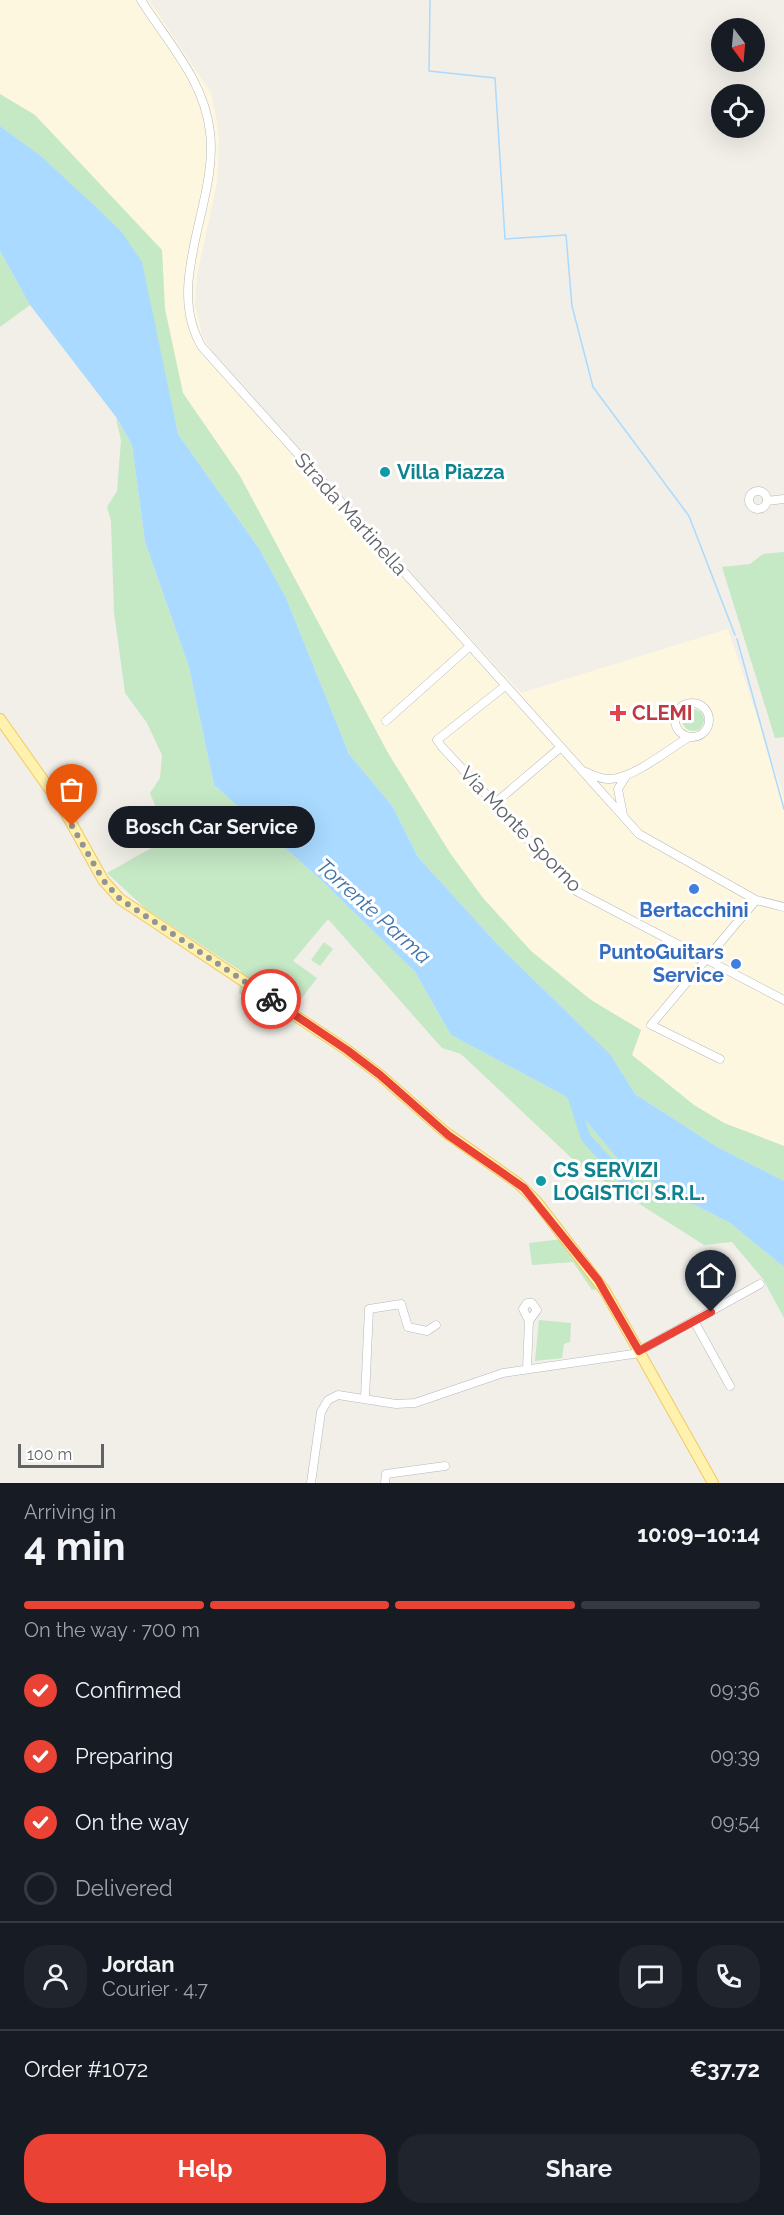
<!DOCTYPE html>
<html lang="en">
<head>
<meta charset="utf-8">
<style>
	:root { --surface:#171b24; --page:#20242c; --text:#f1f3f6; --muted:#9ea1a6; --line:#363941; --accent:#ea4335 }
	body { margin:0; font-family:Raleway,sans-serif; background:var(--page); color:var(--text); height:100vh; display:flex; flex-direction:column; font-size:22px; white-space:nowrap }
	* { box-sizing:border-box; margin:0 }
	p { font-size:20px; color:var(--muted) }
	.icon { flex:none; width:33px; height:33px; fill:none; stroke:currentColor; stroke-width:2; stroke-linecap:round; stroke-linejoin:round }
	.map { position:relative; height:1483px; overflow:hidden }
	.drawer { display:flex; flex-direction:column; background:var(--surface); flex:1 }
	.drawer>* { flex:none }
	.needle { width:39px; rotate:164deg }
	.fabs { position:absolute; left:711px; top:18px; display:grid; gap:12px }
	.fabs a { display:grid; place-items:center; width:54px; height:54px; border-radius:50%; background:var(--surface); box-shadow:0 6px 24px #0002; font-size:30px }
	.scale { position:absolute; left:18px; bottom:15px; width:86px; box-sizing:border-box; padding-left:6px; border:3px solid #5f6368; border-top:0; font-size:16px; line-height:21px; white-space:nowrap; color:#5f6368; -webkit-text-stroke:4px #fff; paint-order:stroke }
	.pin { position:absolute; display:grid; place-items:center; width:51px; height:51px; color:#fff; margin:-62px -26px; border-radius:50% 50% 50% 0; rotate:-45deg; box-shadow:0 0 6px #0007 }
	.pin .icon { rotate:45deg }
	.courier { position:absolute; display:grid; place-items:center; width:60px; height:60px; margin:-30px; border:4px solid #ea4335; border-radius:50%; background:#fff; color:#222; box-shadow:0 2px 8px #0007 }
	.bubble { position:absolute; height:42px; border-radius:21px; background:var(--surface); box-shadow:0 6px 24px #0002; font-size:20px; font-weight:700; line-height:42px; text-align:center }
	.head em { font-style:normal; font-weight:700 }
	.head div { display:flex; flex-direction:column-reverse }
	.head { display:flex; align-items:center; justify-content:space-between; height:102px; padding:0 24px }
	h1 { font-size:39px; font-weight:700; line-height:45px }
	.bar { display:grid; grid-template-columns:repeat(4,1fr); gap:9px 6px; align-content:center; height:72px; padding:0 24px }
	.bar i { height:8px; border-radius:4px; background:var(--line) }
	.bar .current { background:var(--accent) }
	.bar p { grid-column:span 4 }
	.line { display:flex; align-items:center; gap:15px; padding:0 24px; border-top:2px solid var(--line) }
	.line div { flex:1 }
	.round { display:grid; place-items:center; flex:none; width:63px; height:63px; border-radius:24px; background:var(--page) }
	ol { padding:0 24px; list-style:none }
	li { display:flex; align-items:center; gap:18px; height:66px }
	li p { margin-inline-start:auto }
	li .icon { padding:6px; border-radius:50%; background:var(--accent); color:#fff; stroke-width:4 }
	li:last-child { color:var(--muted) }
	li i { width:33px; height:33px; border:3px solid var(--line); border-radius:50% }
	.action { display:flex; gap:12px; margin-top:auto; padding:12px 24px }
	.action a { flex:1; height:69px; border-radius:24px; background:var(--accent); color:#fff; font-size:24px; font-weight:700; line-height:69px; text-align:center }
	.action a+a { background:var(--page); color:var(--text) }
	.map>svg:first-child { display:block }
	.commercial { fill:#fef7e0 }
	.green { fill:#c5e8c5 }
	.water { fill:#aadaff }
	.lines { fill:none; stroke-linecap:round; stroke-linejoin:round }
	.stream { stroke:#aadaff; stroke-width:1.5 }
	.river { stroke:#aadaff; stroke-width:10 }
	.minor-casing { stroke:#b5b8bc; stroke-width:9 }
	.major-casing { stroke:#f2c960; stroke-width:12 }
	.minor { stroke:#fff; stroke-width:8 }
	.major { stroke:#fff2af; stroke-width:10 }
	.done { stroke:#929495; stroke-width:6; stroke-dasharray:0 10.8 }
	.route { stroke:#ea4335; stroke-width:8 }
	.culture-dot { fill:#0f9aa8; stroke:#fff; stroke-width:2 }
	.health-dot { fill:#e0444e; stroke:#fff; stroke-width:2 }
	.shop-dot { fill:#3f7fe0; stroke:#fff; stroke-width:2 }
	.labels { text-anchor:middle; dominant-baseline:central; stroke-width:6; stroke-linejoin:round; paint-order:stroke }
	.culture-label { font-size:20px; font-weight:bold; fill:#0d838f; stroke:#fff; text-anchor:start }
	.street-label { font-size:20px; fill:#5f6368; stroke:#fff }
	.health-label { font-size:20px; font-weight:bold; fill:#be3a42; stroke:#fff; text-anchor:start }
	.shop-label { font-size:20px; font-weight:bold; fill:#366cbe; stroke:#fff }
	.water-label { font-size:21px; font-style:italic; fill:#4174aa; stroke:#fff }
</style>
</head>
<body>
<div class="map">
<svg width="784" height="1483" viewBox="0 0 784 1483">
	<rect width="100%" height="100%" fill="#f1efe8"/>
	<path class="commercial" d="M 0,0 L 149,0 L 211,93 L 217,121 L 219,141 L 217,183 L 197,275 L 195,304 L 202,335 L 217,361 L 254,403 L 521,693 L 728,629 L 784,798 L 784,1146 L 724,1123 L 694,1105 L 632,1055 L 641,1030 L 591,1000 L 531,951 L 483,898 L 450,853 L 388,753 L 240,476 L 183,393 L 165,309 L 162,250 L 35,115 L 0,94 Z"/>
	<path class="green" d="M 0,94 L 35,115 L 162,250 L 165,309 L 183,393 L 240,476 L 388,753 L 450,853 L 483,898 L 531,951 L 591,1000 L 641,1030 L 632,1055 L 694,1105 L 724,1123 L 784,1146 L 784,1181 L 719,1148 L 635,1094 L 611,1055 L 499,946 L 418,857 L 393,807 L 349,754 L 286,598 L 260,550 L 178,434 L 152,317 L 121,231 L 41,156 L 0,126 Z
		M 0,251 L 30,305 L 0,327 Z
		M 116,418 L 132,445 L 145,542 L 189,667 L 214,785 L 320,879 L 415,972 L 451,1035 L 565,1096 L 617,1158 L 663,1189 L 730,1223 L 784,1267 L 784,1318 L 763,1279 L 732,1242 L 704,1245 L 580,1166 L 461,1054 L 442,1048 L 328,919 L 293,961 L 317,978 L 282,1025 L 239,993 L 241,971 L 146,909 L 107,873 L 169,838 L 150,793 L 160,778 L 162,755 L 147,723 L 125,693 L 114,612 L 111,521 L 107,507 L 117,491 L 121,440 Z
		M 784,552 L 784,737 L 775,738 L 722,567 L 750,564 L 763,554 Z
		M682 720a11 11 0 1 1 22 0a11 11 0 1 1-22 0Z
		M 324,942 L 333,949 L 320,966 L 311,960 Z
		M 562,1239 L 598,1289 L 592,1290 L 573,1262 L 532,1265 L 529,1243 Z
		M 539,1320 L 571,1323 L 570,1342 L 564,1344 L 562,1358 L 535,1361 Z"/>
	<path class="water" d="M 0,126 L 41,156 L 98,209 L 121,231 L 142,262 L 178,434 L 260,550 L 286,598 L 349,754 L 393,807 L 418,857 L 499,946 L 611,1055 L 635,1094 L 719,1148 L 784,1181 L 784,1267 L 730,1223 L 663,1189 L 617,1158 L 565,1096 L 451,1035 L 415,972 L 320,879 L 214,785 L 189,667 L 145,542 L 132,445 L 116,417 L 30,305 L 0,251 Z"/>
	<g class="lines">
		<path class="stream" d="M 430,0 L 429,71 L 495,78 L 505,239 L 566,235 L 572,306 L 593,387 L 689,516 L 735,635
			M 737,639 L 784,809"/>
		<path class="river" d="M 573,1098 L 586,1138 L 630,1186 L 646,1194 L 694,1199"/>
		<defs>
			<path id="minor" d="M 141,0 C 168,43 204,80 210,132 C 219,201 163,283 202,347 L 639,834 L 756,900 L 784,907
				M749 500a9 9 0 1 1 18 0a9 9 0 1 1-18 0Z
				M 767,501 L 784,499
				M 505,686 L 437,740 L 442,747 L 576,891 L 784,1000
				M675 720a17 17 0 1 1 34 0a17 17 0 1 1-34 0Z
				M 386,721 L 469,647
				M 583,771 C 591,774 601,780 610,779 C 634,778 669,749 689,737
				M 494,804 L 561,747
				M 623,815 L 618,789 L 626,776
				M 720,1059 L 651,1025 L 756,900
				M 694,1321 L 730,1386
				M 639,1351 L 760,1284
				M 527,1369 L 529,1321 L 523,1309 L 527,1303 L 532,1303 L 537,1310 L 529,1321
				M 365,1398 L 369,1309 L 401,1304 L 408,1327 L 427,1331 L 436,1325
				M 311,1483 L 321,1412 L 328,1400 L 338,1395 L 396,1404 L 415,1403 L 503,1373 L 640,1353
				M 385,1483 L 386,1474 L 445,1466"/>
			<path id="major" d="M 0,719 L 63,808 L 103,880 L 120,899 L 347,1050 L 380,1075 L 445,1132 L 519,1184 L 537,1202 L 605,1291 L 713,1483"/>
		</defs>
		<use href="#minor" class="minor-casing"/>
		<use href="#major" class="major-casing"/>
		<use href="#minor" class="minor"/>
		<use href="#major" class="major"/>
	</g>
	<g class="lines">
		<path class="done" d="M 72,826 L 103,880 L 120,899 L 271,999"/>
		<path class="route" d="M 271,999 L 347,1050 L 380,1075 L 448,1135 L 524,1188 L 598,1280 L 639,1351 L 711,1312"/>
	</g>
	<g class="culture-dot">
		<circle cx="385" cy="472" r="6"/>
		<circle cx="541" cy="1181" r="6"/>
	</g>
	<path class="health-dot" d="M615 704h6v6h6v6h-6v6h-6v-6h-6v-6h6z"/>
	<g class="shop-dot">
		<circle cx="694" cy="889" r="6"/>
		<circle cx="736" cy="964" r="6"/>
	</g>
	<g class="labels">
		<g class="culture-label">
			<text x="397" y="472">Villa Piazza</text>
			<text x="553" y="1170">CS SERVIZI<tspan x="553" dy="23">LOGISTICI S.R.L.</tspan></text>
		</g>
		<g class="street-label">
			<text transform="translate(351 514) rotate(48)">Strada Martinella</text>
			<text transform="translate(521 829) rotate(46)">Via Monte Sporno</text>
		</g>
		<g class="health-label">
			<text x="632" y="713">CLEMI</text>
		</g>
		<g class="shop-label">
			<text x="694" y="910">Bertacchini</text>
			<text x="724" y="952" text-anchor="end">PuntoGuitars<tspan x="724" dy="23">Service</tspan></text>
		</g>
		<g class="water-label">
			<text transform="translate(374 911) rotate(42)">Torrente Parma</text>
		</g>
	</g>
</svg>
<div class="fabs">
<a><svg class="needle" viewBox="-14 -14 28 28"><path d="M0-13l5 13h-10z" fill="#e53935"/><path d="M0 13l5-13h-10z" fill="#9ea1a6"/></svg></a>
<a><svg class="icon" aria-label="locate" viewBox="0 0 24 24"><circle cx="12" cy="12" r="6"/><path d="M12 2v4M12 18v4M2 12h4M18 12h4"/></svg></a>
</div>
<div class="scale">100 m</div>
<div class="pin" style="left:72px;top:826px;background:#ea580c"><svg class="icon" aria-label="bag" viewBox="0 0 24 24"><path d="M5 8h14l-1 12H6zM9 8a3 3 0 0 1 6 0"/></svg></div>
<div class="pin" style="left:711px;top:1312px;background:#1f2937"><svg class="icon" aria-label="home" viewBox="0 0 24 24"><path d="M3 11l9-7 9 7M6 9v11h12V9"/></svg></div>
<div class="courier" style="left:271px;top:999px"><svg class="icon" aria-label="bike" viewBox="0 0 24 24"><circle cx="6" cy="16" r="4"/><circle cx="18" cy="16" r="4"/><path d="M6 16l4-8h5l3 8M10 8l3 8H6M13 5h3"/></svg></div>
<div class="bubble" style="left:108px;top:806px;width:207px">Bosch Car Service</div>
</div>
<section class="drawer">
<div class="head"><div><h1>4 min</h1><p>Arriving in</p></div><em>10:09–10:14</em></div>
<div class="bar"><i class="current"></i><i class="current"></i><i class="current"></i><i></i><p>On the way · 700 m</p></div>
<ol>
<li><svg class="icon" aria-label="check" viewBox="0 0 24 24"><path d="M5 12l5 5 9-10"/></svg>Confirmed<p>09:36</p></li>
<li><svg class="icon" aria-label="check" viewBox="0 0 24 24"><path d="M5 12l5 5 9-10"/></svg>Preparing<p>09:39</p></li>
<li><svg class="icon" aria-label="check" viewBox="0 0 24 24"><path d="M5 12l5 5 9-10"/></svg>On the way<p>09:54</p></li>
<li><i></i>Delivered</li>
</ol>
<div class="line" style="height:108px"><a class="round"><svg class="icon" aria-label="person" viewBox="0 0 24 24"><circle cx="12" cy="8" r="4"/><path d="M4 21q1-7 8-7t8 7"/></svg></a><div><b>Jordan</b><p>Courier · 4.7</p></div><a class="round"><svg class="icon" aria-label="chat" viewBox="0 0 24 24"><path d="M4 5h16v11H9l-5 4z"/></svg></a><a class="round"><svg class="icon" aria-label="phone" viewBox="0 0 24 24"><path d="M5 4h4l2 5-3 2q2 4 5 5l2-3 5 2v4C11 20 4 13 5 4z"/></svg></a></div>
<div class="line" style="height:78px"><div>Order #1072</div><b>€37.72</b></div>
<div class="action"><a>Help</a><a>Share</a></div>
</section>
</body>
</html>
